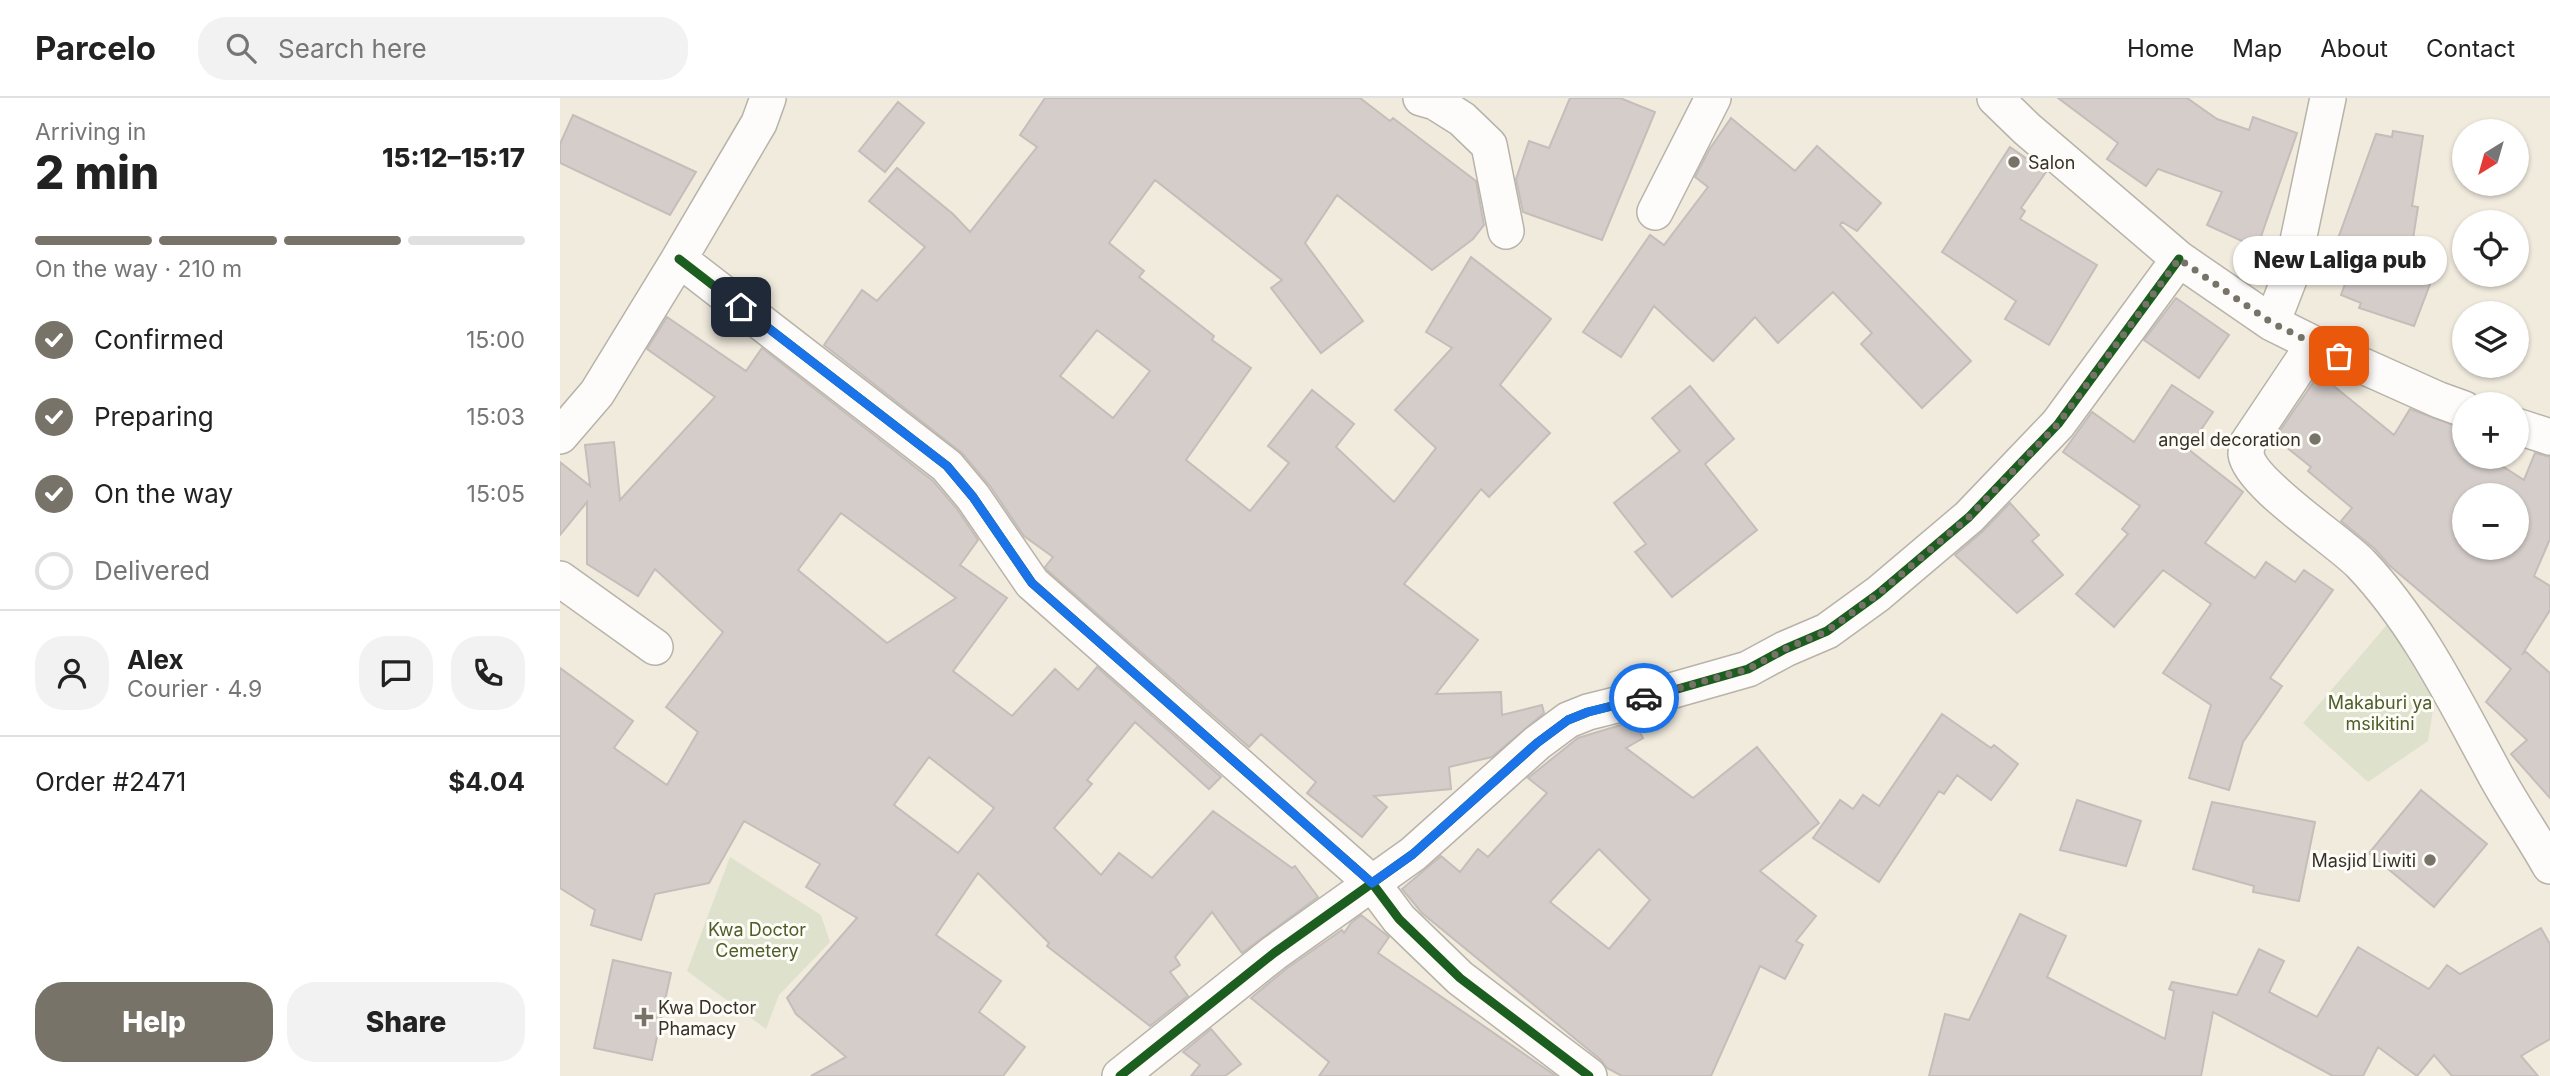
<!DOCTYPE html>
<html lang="en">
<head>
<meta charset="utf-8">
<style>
	:root { --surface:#fff; --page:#f2f2f2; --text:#222; --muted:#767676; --line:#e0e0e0; --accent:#787368 }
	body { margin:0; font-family:Inter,sans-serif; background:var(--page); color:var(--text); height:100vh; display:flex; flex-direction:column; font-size:26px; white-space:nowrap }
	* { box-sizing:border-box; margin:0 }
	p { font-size:23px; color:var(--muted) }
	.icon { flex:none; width:38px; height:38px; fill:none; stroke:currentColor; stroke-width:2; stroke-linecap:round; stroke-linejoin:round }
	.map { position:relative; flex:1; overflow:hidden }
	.sheet { display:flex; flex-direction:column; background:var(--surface); width:560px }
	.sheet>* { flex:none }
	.needle { width:46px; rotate:217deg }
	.controls { position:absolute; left:1892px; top:21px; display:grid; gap:14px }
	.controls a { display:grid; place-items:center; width:77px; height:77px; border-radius:50%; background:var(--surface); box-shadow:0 2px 5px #0004; font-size:35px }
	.pin { position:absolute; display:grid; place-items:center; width:60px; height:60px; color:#fff; margin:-30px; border-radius:14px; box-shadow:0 4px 10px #0006 }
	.courier { position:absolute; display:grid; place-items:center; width:70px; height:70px; margin:-35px; border:5px solid #1a73e8; border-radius:50%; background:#fff; color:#222; box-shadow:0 2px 9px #0007 }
	.bubble { position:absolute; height:49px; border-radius:24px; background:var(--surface); box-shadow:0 2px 5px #0004; font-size:23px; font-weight:800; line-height:49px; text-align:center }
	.headline em { font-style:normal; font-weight:800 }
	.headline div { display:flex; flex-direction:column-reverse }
	.headline { display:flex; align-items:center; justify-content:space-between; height:119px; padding:0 35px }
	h1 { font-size:46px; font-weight:800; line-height:52px }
	.bar { display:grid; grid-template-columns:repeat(4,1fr); gap:10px 7px; align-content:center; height:84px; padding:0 35px }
	.bar i { height:9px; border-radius:5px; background:var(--line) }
	.bar .current { background:var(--accent) }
	.bar p { grid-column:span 4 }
	.line { display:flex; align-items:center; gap:18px; padding:0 35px; border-top:2px solid var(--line) }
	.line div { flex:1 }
	.round { display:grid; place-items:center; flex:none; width:74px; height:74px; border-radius:28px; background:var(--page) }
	ol { padding:0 35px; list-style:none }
	li { display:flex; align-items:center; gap:21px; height:77px }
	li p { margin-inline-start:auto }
	li .icon { padding:7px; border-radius:50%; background:var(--accent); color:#fff; stroke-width:4 }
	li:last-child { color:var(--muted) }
	li i { width:38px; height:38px; border:4px solid var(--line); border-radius:50% }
	.cta { display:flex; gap:14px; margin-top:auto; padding:14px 35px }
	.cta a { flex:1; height:80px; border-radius:28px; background:var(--accent); color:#fff; font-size:28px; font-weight:800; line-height:80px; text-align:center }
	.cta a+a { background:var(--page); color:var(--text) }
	header { display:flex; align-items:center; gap:42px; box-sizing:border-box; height:98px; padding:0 35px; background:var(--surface); border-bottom:2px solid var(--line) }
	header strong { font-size:33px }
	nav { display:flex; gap:38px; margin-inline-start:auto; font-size:24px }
	.search { width:490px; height:63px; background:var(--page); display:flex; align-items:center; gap:18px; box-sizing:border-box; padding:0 24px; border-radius:28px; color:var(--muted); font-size:26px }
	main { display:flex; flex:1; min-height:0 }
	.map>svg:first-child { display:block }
	.green { fill:#dee1cc }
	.building { fill:#d4cdca; stroke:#c4bdba; stroke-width:2; fill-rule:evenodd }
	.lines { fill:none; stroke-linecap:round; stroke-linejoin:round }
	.minor-casing { stroke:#b8b3a9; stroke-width:38 }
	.minor { stroke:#fdfcfa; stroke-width:35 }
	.cycleway-casing { stroke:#fefcf7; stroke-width:13 }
	.cycleway { stroke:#1b5e20; stroke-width:9 }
	.done { stroke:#787368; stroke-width:7; stroke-dasharray:0 12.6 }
	.route { stroke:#1a73e8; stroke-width:9 }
	.poi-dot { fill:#787368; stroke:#fefcf7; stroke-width:2.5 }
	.labels { text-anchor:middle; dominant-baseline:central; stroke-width:6; stroke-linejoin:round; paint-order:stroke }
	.poi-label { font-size:18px; fill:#373229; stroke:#fefcf7; text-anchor:start }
	.park-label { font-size:18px; fill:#4d5e2a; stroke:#fefcf7 }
</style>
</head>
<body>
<header>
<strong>Parcelo</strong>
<div class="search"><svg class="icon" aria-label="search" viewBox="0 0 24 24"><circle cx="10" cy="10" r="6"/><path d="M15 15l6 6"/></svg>Search here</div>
<nav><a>Home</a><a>Map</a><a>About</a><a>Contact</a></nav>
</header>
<main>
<section class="sheet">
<div class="headline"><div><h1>2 min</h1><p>Arriving in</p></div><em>15:12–15:17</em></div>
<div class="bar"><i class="current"></i><i class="current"></i><i class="current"></i><i></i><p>On the way · 210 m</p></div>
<ol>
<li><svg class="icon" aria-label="check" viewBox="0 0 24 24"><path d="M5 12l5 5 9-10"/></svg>Confirmed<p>15:00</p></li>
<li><svg class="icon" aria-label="check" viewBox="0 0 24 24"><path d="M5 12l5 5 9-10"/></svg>Preparing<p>15:03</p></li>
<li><svg class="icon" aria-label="check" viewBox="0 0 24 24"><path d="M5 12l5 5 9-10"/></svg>On the way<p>15:05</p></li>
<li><i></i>Delivered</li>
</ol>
<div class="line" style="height:126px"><a class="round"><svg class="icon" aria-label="person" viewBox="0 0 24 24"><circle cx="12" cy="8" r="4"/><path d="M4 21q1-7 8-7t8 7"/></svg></a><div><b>Alex</b><p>Courier · 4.9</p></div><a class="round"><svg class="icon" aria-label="chat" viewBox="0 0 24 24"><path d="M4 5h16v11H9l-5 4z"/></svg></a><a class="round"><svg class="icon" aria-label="phone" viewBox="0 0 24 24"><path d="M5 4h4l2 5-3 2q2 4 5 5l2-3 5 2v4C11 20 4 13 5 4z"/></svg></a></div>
<div class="line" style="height:91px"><div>Order #2471</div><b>$4.04</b></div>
<div class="cta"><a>Help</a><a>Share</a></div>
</section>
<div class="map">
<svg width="1990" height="978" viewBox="0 0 1990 978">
	<rect width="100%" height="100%" fill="#f1ebde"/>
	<path class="green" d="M 1831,522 L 1880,569 L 1868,643 L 1808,684 L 1743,625 Z
		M 170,759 L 261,817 L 270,844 L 219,897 L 206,931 L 127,873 Z"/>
	<path class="building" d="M 485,0 L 800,0 L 830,23 L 833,20 L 916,83 L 924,127 L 913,141 L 872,172 L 777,97 L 745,145 L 803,223 L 761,255 L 711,190 L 722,182 L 595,82 L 549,145 L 584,173 L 579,179 L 654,238 L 652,242 L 691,270 L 626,362 L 690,413 L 729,365 L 708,348 L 752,292 L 794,326 L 776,349 L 834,404 L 876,350 L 835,312 L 892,250 L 866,234 L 911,159 L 991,221 L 940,287 L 990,335 L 929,399 L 921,391 L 844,486 L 918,542 L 876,596 L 941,594 L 942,617 L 982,607 L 984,615 L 932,659 L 889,669 L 891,691 L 814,698 L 827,709 L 802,739 L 747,695 L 756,684 L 701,636 L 689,649 L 487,472 L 485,469 L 493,459 L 464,438 L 430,388 L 402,355 L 264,247 L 302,192 L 317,203 L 365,149 L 309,103 L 337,70 L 393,116 L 410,134 L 477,49 L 460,37 ZM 537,232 L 590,273 L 553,320 L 500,278 Z
		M 1010,0 L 1060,0 L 1095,14 L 1042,142 L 963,114 L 956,81 L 969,43 L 989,50 Z
		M 1498,0 L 1627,0 L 1657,21 L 1689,32 L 1693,19 L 1737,35 L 1697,150 L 1647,127 L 1662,94 L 1598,71 L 1586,88 L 1547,61 L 1558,45 Z
		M 338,4 L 364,25 L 325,74 L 299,53 Z
		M 13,17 L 136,74 L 110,117 L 0,65 L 0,46 Z
		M 1171,20 L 1235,73 L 1257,48 L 1321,105 L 1297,133 L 1282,124 L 1280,127 L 1411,263 L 1362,310 L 1301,246 L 1312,235 L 1273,194 L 1218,245 L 1195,219 L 1153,263 L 1094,208 L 1061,259 L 1023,234 L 1090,137 L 1104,147 L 1148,89 L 1135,79 L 1149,52 Z
		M 1833,33 L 1863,38 L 1852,108 L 1858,109 L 1848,172 L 1872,181 L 1854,228 L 1799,210 L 1801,205 L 1781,197 L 1785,186 L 1764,179 L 1816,36 L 1832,39 Z
		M 1450,49 L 1486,74 L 1461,110 L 1465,113 L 1460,121 L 1537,167 L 1489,247 L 1445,221 L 1456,203 L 1382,154 Z
		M 1616,200 L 1669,237 L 1639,280 L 1584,242 Z
		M 107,219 L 186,273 L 202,250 L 373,383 L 397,411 L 418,442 L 400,467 L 447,500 L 393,573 L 452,618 L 495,571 L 518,592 L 537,569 L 661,679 L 649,691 L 575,624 L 527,682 L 532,686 L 494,730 L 541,777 L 559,755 L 592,780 L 653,713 L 732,770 L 735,768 L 758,799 L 682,855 L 652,814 L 615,859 L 620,867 L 610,874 L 628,898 L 590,928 L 487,848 L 489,845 L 418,775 L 376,837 L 441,883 L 419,914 L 465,949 L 443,978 L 251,978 L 286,959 L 236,916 L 227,900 L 297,820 L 246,789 L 260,766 L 184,723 L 149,785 L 95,796 L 81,842 L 31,827 L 35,812 L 0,790 L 0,570 L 73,623 L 54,650 L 107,687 L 138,634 L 106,609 L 163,534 L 95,471 L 78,498 L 27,466 L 27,404 L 0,437 L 0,364 L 30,388 L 25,347 L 54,344 L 60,402 L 155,299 L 87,251 ZM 281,415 L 396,500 L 327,545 L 238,472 ZM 369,659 L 434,710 L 398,755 L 334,707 Z
		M 1759,276 L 1834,337 L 1850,311 L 1904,331 L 1904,359 L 1928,359 L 1964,382 L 1975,355 L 1990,359 L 1990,441 L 1974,478 L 1990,488 L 1990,512 L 1962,557 L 1965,553 L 1990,575 L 1990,700 L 1951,656 L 1967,642 L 1926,604 L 1951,571 L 1829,467 L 1815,451 L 1781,423 L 1792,410 L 1748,373 L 1751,369 L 1715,340 ZM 1904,397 L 1956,397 L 1956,450 L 1904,450 Z
		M 1612,287 L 1653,314 L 1628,351 L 1683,394 L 1645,445 L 1695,480 L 1706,464 L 1735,484 L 1744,472 L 1773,492 L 1710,580 L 1722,588 L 1683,644 L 1669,692 L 1629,680 L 1651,607 L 1603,575 L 1651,506 L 1603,472 L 1554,529 L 1516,496 L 1568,436 L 1562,431 L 1580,408 L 1503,354 L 1532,314 L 1574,344 Z
		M 1130,288 L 1174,341 L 1145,366 L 1197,432 L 1112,499 L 1075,454 L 1086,446 L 1054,405 L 1120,353 L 1092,320 Z
		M 1450,405 L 1479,437 L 1472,443 L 1503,477 L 1457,515 L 1395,457 L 1423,433 Z
		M 1382,616 L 1431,650 L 1434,647 L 1458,666 L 1431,702 L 1397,677 L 1384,696 L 1379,693 L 1319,784 L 1253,740 L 1280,702 L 1293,711 L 1303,697 L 1319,708 Z
		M 1074,623 L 1083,640 L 1066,650 L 1133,700 L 1197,649 L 1259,725 L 1200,773 L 1256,818 L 1236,843 L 1243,847 L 1225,881 L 1200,868 L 1151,978 L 1062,978 L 1047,970 L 1041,962 L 862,815 L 842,791 L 881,758 L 900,774 L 918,751 L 928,759 L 987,695 L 968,680 L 1018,640 ZM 1039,751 L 1090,802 L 1049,851 L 990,804 Z
		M 1861,692 L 1927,746 L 1874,809 L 1809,755 Z
		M 1517,702 L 1581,723 L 1566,768 L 1500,752 Z
		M 1652,704 L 1755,724 L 1739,803 L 1693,794 L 1694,788 L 1633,771 Z
		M 1460,816 L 1506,838 L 1487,879 L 1605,941 L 1614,893 L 1609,891 L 1612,884 L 1677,897 L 1699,851 L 1724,863 L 1709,894 L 1757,919 L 1798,849 L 1869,891 L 1887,867 L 1900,876 L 1981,830 L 1990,846 L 1990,941 L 1961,958 L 1978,978 L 1892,978 L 1874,957 L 1857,978 L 1818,949 L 1803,978 L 1773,978 L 1653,914 L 1641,978 L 1369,978 L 1385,916 L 1409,922 Z
		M 801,817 L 829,839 L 818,855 L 996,978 L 759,978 L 769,964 L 691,900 L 726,871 L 782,832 L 784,835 L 791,825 Z
		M 53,862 L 111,875 L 92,962 L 34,950 Z
		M 651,931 L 681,966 L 665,978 L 631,978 L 640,967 L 623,954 Z"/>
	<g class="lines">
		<defs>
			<path id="minor" d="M 861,0 L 875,4 L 902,21 L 929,47 L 946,133
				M 1435,0 L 1467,31 L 1619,161 L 1712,225 L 1754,246 L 1879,302 L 1904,311
				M 1095,114 L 1153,0
				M 119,161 L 387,368 L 413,399 L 472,485 L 812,785 L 839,821 L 900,880 L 1029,978
				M 1712,225 L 1731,176 L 1768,0
				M 1754,246 L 1687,346 C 1687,349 1686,353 1686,356 C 1690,386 1778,442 1801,466 C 1856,524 1892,597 1930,667 C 1948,702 1971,734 1990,768
				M 1956,328 L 1990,339
				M 0,338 L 37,295 L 119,161 L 199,25 L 208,0
				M 0,481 L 95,549
				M 560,978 L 714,855 L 853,756 L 977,645 L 1008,622 L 1028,614 L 1100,596 L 1188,571 L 1225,551 L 1267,533 L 1318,496 L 1409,419 L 1498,326 L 1619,161"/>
		</defs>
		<use href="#minor" class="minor-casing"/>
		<use href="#minor" class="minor"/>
		<defs>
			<path id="cycleway" d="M 119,161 L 387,368 L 413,399 L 472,485 L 812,785 L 839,821 L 900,880 L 1029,978
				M 560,978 L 714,855 L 853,756 L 977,645 L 1008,622 L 1028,614 L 1100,596 L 1188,571 L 1225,551 L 1267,533 L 1318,496 L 1409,419 L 1498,326 L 1619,161"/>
		</defs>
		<use href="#cycleway" class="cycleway-casing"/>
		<use href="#cycleway" class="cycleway"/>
	</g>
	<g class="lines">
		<path class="done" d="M 1084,600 L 1188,571 L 1225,551 L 1267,533 L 1318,496 L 1409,419 L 1498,326 L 1619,161 L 1712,225 L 1779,258"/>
		<path class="route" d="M 181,209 L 387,368 L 413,399 L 472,485 L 812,785 L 853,756 L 977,645 L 1008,622 L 1028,614 L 1084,600"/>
	</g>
	<g class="poi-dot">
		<circle cx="1454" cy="64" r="7"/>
		<circle cx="1755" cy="341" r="7"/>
		<circle cx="1870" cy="762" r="7"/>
		<path d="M80.5 908.5h7v7h7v7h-7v7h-7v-7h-7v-7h7z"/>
	</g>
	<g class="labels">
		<g class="poi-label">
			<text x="1468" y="64">Salon</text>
			<text x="1741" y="341" text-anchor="end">angel decoration</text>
			<text x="1856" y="762" text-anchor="end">Masjid Liwiti</text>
			<text x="98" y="909">Kwa Doctor<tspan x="98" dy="21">Phamacy</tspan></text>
		</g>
		<g class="park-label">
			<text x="1820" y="604">Makaburi ya<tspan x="1820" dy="21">msikitini</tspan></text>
			<text x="197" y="831">Kwa Doctor<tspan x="197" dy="21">Cemetery</tspan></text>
		</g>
	</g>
</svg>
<div class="controls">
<a><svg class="needle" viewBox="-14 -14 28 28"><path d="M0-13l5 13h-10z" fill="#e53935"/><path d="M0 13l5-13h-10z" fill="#767676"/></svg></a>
<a><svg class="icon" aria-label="locate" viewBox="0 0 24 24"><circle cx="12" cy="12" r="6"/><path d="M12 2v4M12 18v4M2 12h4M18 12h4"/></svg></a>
<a><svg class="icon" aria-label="layers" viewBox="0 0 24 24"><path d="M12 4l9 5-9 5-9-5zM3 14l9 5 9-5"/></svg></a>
<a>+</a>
<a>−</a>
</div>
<div class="pin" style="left:1779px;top:258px;background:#ea580c"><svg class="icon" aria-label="bag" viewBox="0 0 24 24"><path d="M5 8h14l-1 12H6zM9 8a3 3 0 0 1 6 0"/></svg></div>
<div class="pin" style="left:181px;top:209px;background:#1f2937"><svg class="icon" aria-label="home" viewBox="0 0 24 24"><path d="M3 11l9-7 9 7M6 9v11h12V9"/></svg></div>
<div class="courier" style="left:1084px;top:600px"><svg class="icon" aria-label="car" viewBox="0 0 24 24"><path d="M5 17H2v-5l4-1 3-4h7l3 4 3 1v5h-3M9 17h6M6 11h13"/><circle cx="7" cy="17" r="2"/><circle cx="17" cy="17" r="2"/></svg></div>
<div class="bubble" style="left:1673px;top:138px;width:214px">New Laliga pub</div>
</div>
</main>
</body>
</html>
